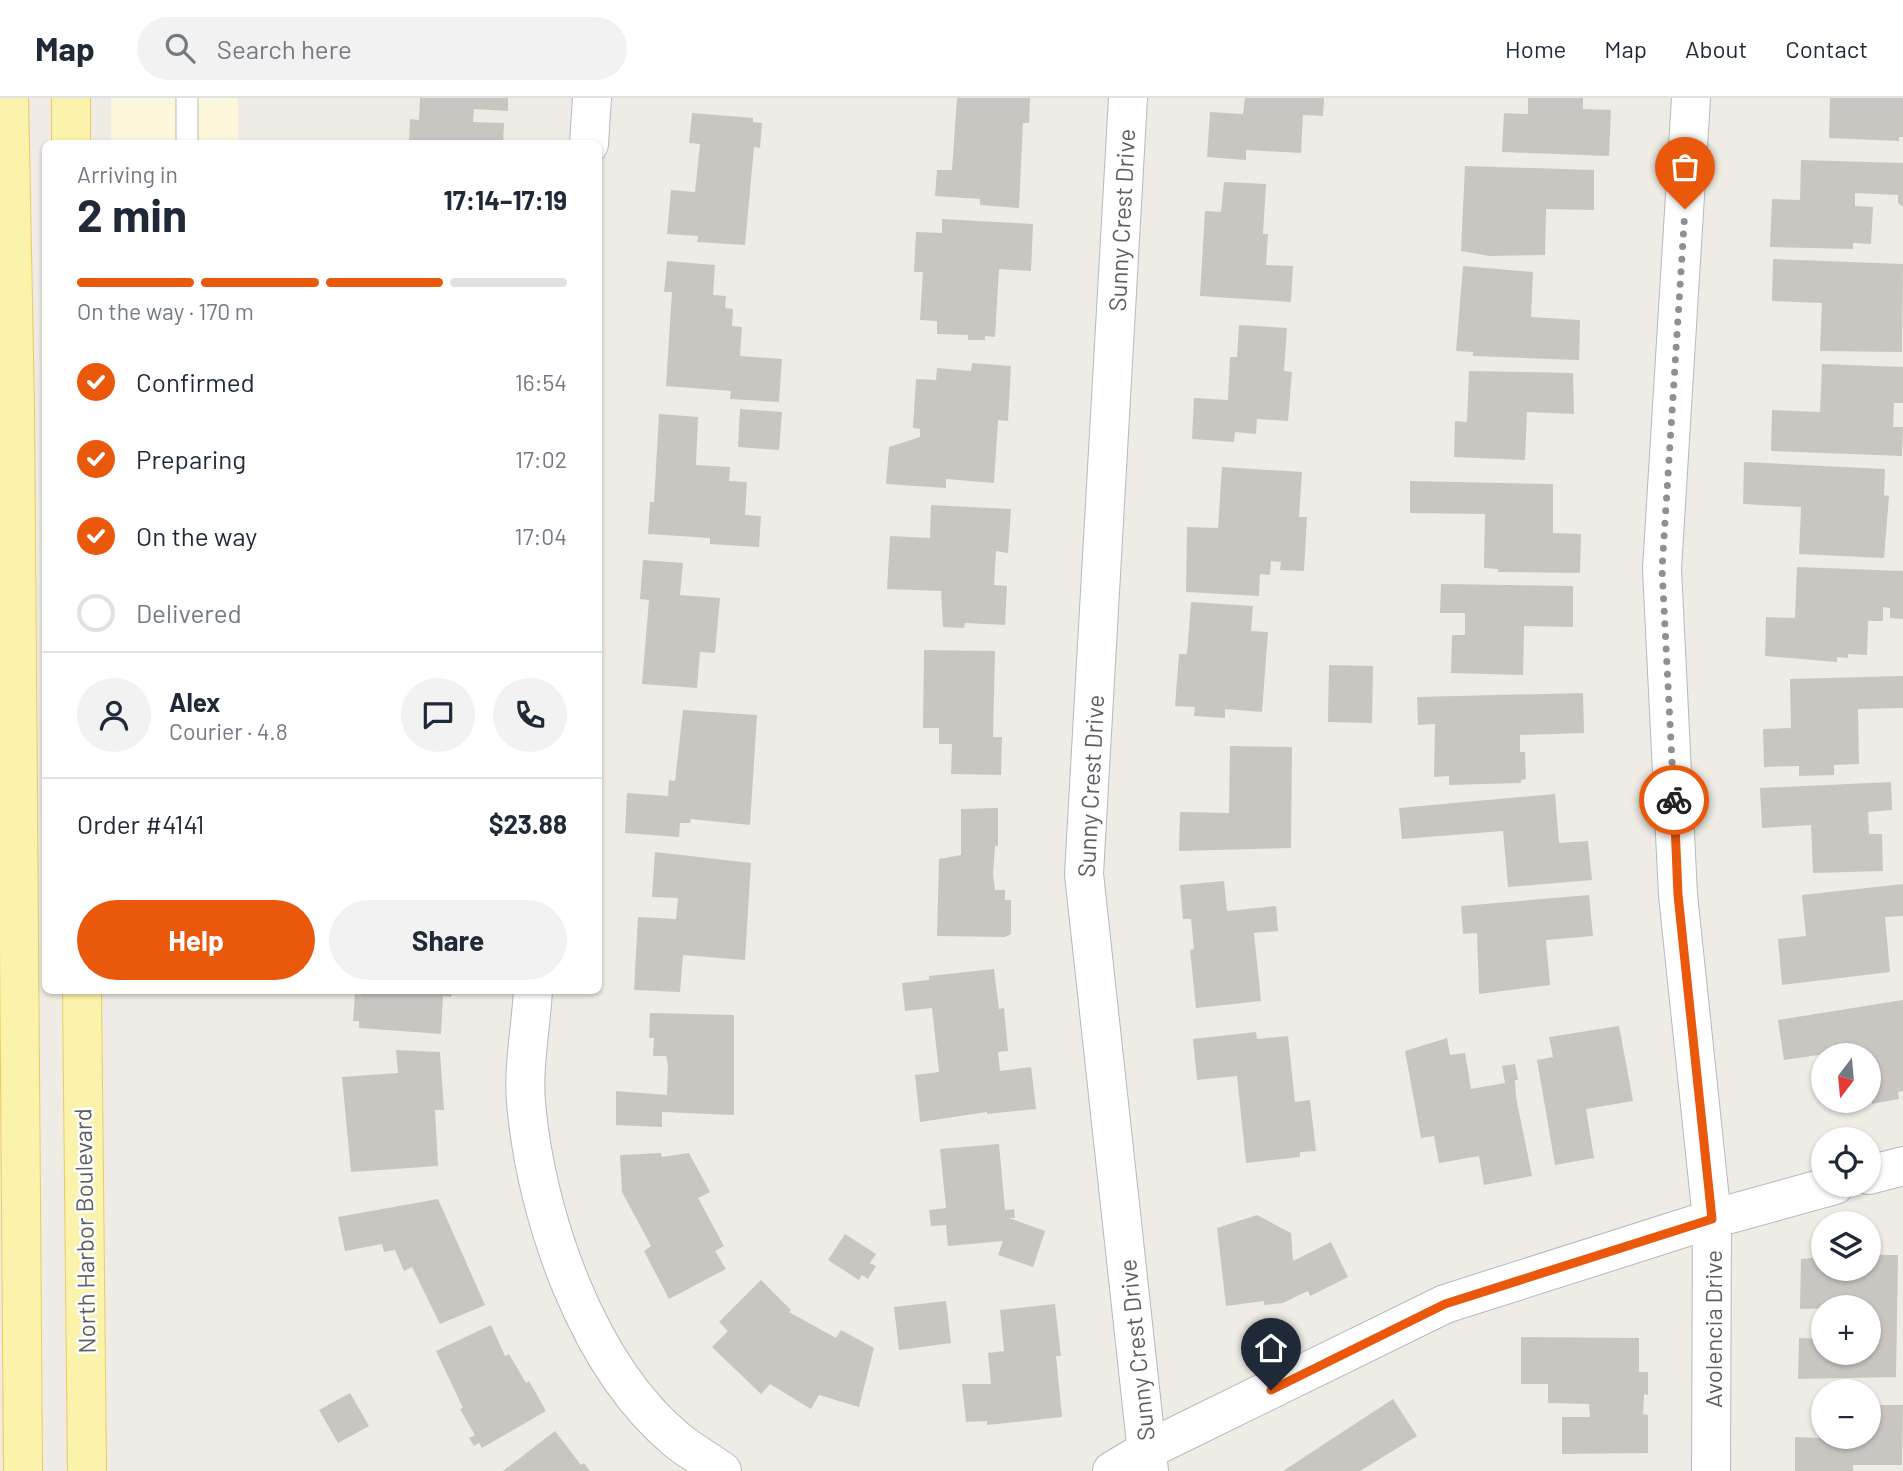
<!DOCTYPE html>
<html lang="en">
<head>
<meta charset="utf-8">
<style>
	:root { --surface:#fff; --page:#f2f2f3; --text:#1f2937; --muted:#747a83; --line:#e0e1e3; --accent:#ea580c }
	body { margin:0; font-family:Barlow,sans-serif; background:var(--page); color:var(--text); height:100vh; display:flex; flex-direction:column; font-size:26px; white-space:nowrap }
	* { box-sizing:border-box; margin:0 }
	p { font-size:23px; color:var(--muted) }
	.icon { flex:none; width:38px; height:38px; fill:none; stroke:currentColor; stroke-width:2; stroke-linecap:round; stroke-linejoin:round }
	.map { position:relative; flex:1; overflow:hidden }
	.details { position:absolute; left:42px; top:42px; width:560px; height:854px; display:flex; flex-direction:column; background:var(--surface); border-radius:10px; box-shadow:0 2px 5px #0004 }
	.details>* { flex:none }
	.needle { width:46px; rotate:196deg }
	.buttons { position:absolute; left:1811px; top:945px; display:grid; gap:14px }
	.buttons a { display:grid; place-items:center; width:70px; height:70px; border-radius:50%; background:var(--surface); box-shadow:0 2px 5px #0004; font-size:35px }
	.pin { position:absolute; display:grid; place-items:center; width:60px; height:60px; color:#fff; margin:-72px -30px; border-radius:50% 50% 50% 0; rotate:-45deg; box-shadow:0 0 7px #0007 }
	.pin .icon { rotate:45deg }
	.courier { position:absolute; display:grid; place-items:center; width:70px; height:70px; margin:-35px; border:5px solid #ea580c; border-radius:50%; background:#fff; color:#222; box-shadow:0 2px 9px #0007 }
	.head em { font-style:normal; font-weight:700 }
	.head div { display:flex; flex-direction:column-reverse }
	.head { display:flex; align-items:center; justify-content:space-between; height:119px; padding:0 35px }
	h1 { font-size:46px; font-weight:700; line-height:52px }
	.bar { display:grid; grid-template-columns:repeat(4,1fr); gap:10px 7px; align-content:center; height:84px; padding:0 35px }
	.bar i { height:9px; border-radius:5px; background:var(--line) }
	.bar .selected { background:var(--accent) }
	.bar p { grid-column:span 4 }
	.line { display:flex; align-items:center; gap:18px; padding:0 35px; border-top:2px solid var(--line) }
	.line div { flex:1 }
	.round { display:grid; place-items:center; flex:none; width:74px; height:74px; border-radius:37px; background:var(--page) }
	ol { padding:0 35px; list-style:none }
	li { display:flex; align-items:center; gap:21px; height:77px }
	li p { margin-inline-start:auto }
	li .icon { padding:7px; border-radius:50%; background:var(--accent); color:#fff; stroke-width:4 }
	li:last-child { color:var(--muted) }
	li i { width:38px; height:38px; border:4px solid var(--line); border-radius:50% }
	.cta { display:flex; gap:14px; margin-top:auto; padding:14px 35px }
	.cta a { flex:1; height:80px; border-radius:42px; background:var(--accent); color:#fff; font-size:28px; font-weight:700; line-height:80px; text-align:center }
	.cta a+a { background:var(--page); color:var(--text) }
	header { display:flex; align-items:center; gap:42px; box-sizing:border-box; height:98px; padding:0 35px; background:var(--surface); border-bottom:2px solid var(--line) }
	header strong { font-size:33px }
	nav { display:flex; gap:38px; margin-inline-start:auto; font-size:24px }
	.search { width:490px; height:63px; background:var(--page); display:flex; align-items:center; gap:18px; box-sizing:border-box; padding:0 24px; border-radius:38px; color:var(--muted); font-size:26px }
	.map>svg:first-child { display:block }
	.commercial { fill:#fcf6da }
	.building { fill:#c9c6c1 }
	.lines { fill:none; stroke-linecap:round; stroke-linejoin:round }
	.service-casing { stroke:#b6b9bd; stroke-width:23 }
	.minor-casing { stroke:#b6b9bd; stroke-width:40 }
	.tertiary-casing { stroke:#b6b9bd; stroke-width:40 }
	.primary-casing { stroke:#ebcb60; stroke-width:40 }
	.service { stroke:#fff; stroke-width:21 }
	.minor { stroke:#fff; stroke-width:38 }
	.tertiary { stroke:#fff; stroke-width:38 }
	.primary { stroke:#fbf3ab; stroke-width:38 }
	.done { stroke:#8f9091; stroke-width:7; stroke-dasharray:0 12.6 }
	.route { stroke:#ea580c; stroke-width:9 }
	.labels { text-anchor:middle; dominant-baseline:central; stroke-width:5; stroke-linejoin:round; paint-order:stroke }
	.street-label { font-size:24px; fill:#5c5f64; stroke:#fff }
</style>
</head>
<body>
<header>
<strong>Map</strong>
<div class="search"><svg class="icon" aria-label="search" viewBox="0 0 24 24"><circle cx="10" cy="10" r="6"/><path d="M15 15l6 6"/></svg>Search here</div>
<nav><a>Home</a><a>Map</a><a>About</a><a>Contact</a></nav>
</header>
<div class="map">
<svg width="1903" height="1373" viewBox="0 0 1903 1373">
	<rect width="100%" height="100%" fill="#eeece4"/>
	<path class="commercial" d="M 111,0 L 238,0 L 238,45 L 111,46 Z"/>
	<path class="building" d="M 420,0 L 508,0 L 508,13 L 474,11 L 473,24 L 504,25 L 503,46 L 417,46 L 409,43 L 410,21 L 419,22 Z
		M 957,0 L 1030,0 L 1029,25 L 1023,25 L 1019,110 L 980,107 L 980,101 L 935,98 L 937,72 L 952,72 Z
		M 1245,0 L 1324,0 L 1323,18 L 1303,17 L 1301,55 L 1246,52 L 1246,62 L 1207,59 L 1210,14 L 1243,16 Z
		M 1528,0 L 1583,0 L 1583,11 L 1611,12 L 1609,58 L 1502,54 L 1504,15 L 1528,16 Z
		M 1830,0 L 1903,0 L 1903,39 L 1899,39 L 1899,43 L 1829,40 Z
		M 692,15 L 753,20 L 753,24 L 762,25 L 760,50 L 754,49 L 745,147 L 697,144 L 698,138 L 667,136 L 671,92 L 695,94 L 700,46 L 689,45 Z
		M 1801,62 L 1903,65 L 1903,109 L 1898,105 L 1898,97 L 1855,95 L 1855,108 L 1873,109 L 1871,146 L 1853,145 L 1853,151 L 1770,149 L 1772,101 L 1800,102 Z
		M 1465,68 L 1594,72 L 1594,112 L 1546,111 L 1545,157 L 1489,158 L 1461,153 Z
		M 1224,84 L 1266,86 L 1263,136 L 1268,136 L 1266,167 L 1293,168 L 1291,204 L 1200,198 L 1205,113 L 1221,114 Z
		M 942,121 L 1033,126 L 1031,173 L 999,171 L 995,239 L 985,238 L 985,242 L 968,242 L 968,237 L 937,236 L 937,223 L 920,222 L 923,174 L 914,174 L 916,134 L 942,135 Z
		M 1773,161 L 1903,166 L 1902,254 L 1820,253 L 1822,205 L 1772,203 Z
		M 667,163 L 715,167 L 713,197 L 726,198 L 725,210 L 733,211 L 732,228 L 742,229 L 740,258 L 782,261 L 779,304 L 730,301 L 731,293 L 666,288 L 672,194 L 664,194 Z
		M 1463,168 L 1533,174 L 1531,219 L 1580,222 L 1579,262 L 1473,258 L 1473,254 L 1456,253 Z
		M 1239,227 L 1287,230 L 1284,273 L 1292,274 L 1288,323 L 1257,321 L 1256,336 L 1235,334 L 1234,344 L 1192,341 L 1194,300 L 1228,302 L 1230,259 L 1237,259 Z
		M 972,265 L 1011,268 L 1008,323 L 998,322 L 994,385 L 946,381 L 946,390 L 886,386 L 889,349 L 920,339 L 920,331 L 913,330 L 916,281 L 936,282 L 937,270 L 971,273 Z
		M 1822,266 L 1903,269 L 1903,305 L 1894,305 L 1893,329 L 1903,329 L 1902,358 L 1771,353 L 1772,312 L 1820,314 Z
		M 1469,273 L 1573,275 L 1574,316 L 1527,314 L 1525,362 L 1454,359 L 1455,323 L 1467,324 Z
		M 740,311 L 782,314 L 779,352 L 738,349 Z
		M 659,316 L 698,319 L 696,367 L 730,369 L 729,383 L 747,384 L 745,417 L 761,418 L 759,449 L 710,446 L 710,440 L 648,436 L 650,404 L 654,404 Z
		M 1744,364 L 1885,371 L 1884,397 L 1889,398 L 1884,460 L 1799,456 L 1801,409 L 1743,406 Z
		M 1222,369 L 1302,374 L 1299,419 L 1307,419 L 1304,473 L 1280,472 L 1281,464 L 1271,463 L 1270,477 L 1260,476 L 1259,498 L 1186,494 L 1187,429 L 1218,430 Z
		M 1410,383 L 1553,386 L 1553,435 L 1581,436 L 1580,475 L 1498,474 L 1498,471 L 1484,470 L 1485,416 L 1410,415 Z
		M 931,407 L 1011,411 L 1008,455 L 996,453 L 994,487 L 1007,488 L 1005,527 L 965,525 L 964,530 L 943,529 L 941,493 L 887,491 L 890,438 L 930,440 Z
		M 643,462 L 683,465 L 680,497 L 720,500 L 715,555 L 700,554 L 697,590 L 642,586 L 649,502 L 640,501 Z
		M 1797,469 L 1903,473 L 1903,521 L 1890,520 L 1890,510 L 1883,509 L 1883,523 L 1868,523 L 1867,557 L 1848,556 L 1848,560 L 1837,559 L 1837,564 L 1765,558 L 1766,519 L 1795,520 Z
		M 1441,486 L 1573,488 L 1573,529 L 1524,528 L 1523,577 L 1451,575 L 1452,537 L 1465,537 L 1465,515 L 1440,515 Z
		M 1191,504 L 1253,508 L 1251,533 L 1268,534 L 1262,614 L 1225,611 L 1225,620 L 1194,618 L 1195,609 L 1175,608 L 1179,556 L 1187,556 Z
		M 924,552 L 995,553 L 993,639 L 1002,639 L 1001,677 L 951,676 L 952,646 L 939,646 L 939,630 L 923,630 Z
		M 1329,567 L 1373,568 L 1372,625 L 1328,624 Z
		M 1903,578 L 1903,610 L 1858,611 L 1859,666 L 1834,667 L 1834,677 L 1799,678 L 1799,668 L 1764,669 L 1763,631 L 1791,630 L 1790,581 Z
		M 1583,595 L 1584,635 L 1520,637 L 1520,654 L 1525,654 L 1526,681 L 1521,682 L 1521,685 L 1449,687 L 1449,678 L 1434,679 L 1435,626 L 1418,627 L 1417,599 Z
		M 683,612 L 757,617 L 750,727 L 691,721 L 690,725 L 680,725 L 679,739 L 625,735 L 627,695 L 668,698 L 669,682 L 675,683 Z
		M 1230,648 L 1292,649 L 1291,750 L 1179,753 L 1180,714 L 1229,715 Z
		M 1891,684 L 1892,712 L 1868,714 L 1869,736 L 1882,736 L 1883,773 L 1813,775 L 1811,727 L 1762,730 L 1760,690 Z
		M 1555,696 L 1559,745 L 1588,743 L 1592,782 L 1508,789 L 1503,733 L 1402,741 L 1399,710 Z
		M 998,710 L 998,748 L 995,748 L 993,776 L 995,792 L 1005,792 L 1005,802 L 1011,802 L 1011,836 L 1005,839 L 937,838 L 939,761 L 961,757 L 961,711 Z
		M 655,754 L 751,765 L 745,862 L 683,857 L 680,894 L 634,892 L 638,819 L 676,821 L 678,800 L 652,799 Z
		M 1224,783 L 1227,813 L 1276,808 L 1278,833 L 1254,835 L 1261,903 L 1196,910 L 1190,852 L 1194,851 L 1191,821 L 1183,821 L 1180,787 Z
		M 1903,786 L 1903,818 L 1885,819 L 1890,874 L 1782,887 L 1778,841 L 1806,838 L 1802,797 Z
		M 1589,797 L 1593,838 L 1546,842 L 1550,887 L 1479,896 L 1477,835 L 1463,836 L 1461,808 Z
		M 994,871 L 999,911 L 1004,910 L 1008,953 L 998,954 L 1000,973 L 1031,969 L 1036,1011 L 987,1016 L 987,1014 L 920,1024 L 915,977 L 939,974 L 932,910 L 905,913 L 902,885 L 929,882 L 929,878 Z
		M 361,892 L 452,892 L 451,899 L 443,898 L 441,936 L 359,930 L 359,923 L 353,923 L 355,896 L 361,897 Z
		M 1903,902 L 1903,993 L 1898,994 L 1899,1001 L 1872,1006 L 1869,957 L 1832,955 L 1784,962 L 1778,922 Z
		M 650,915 L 734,917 L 734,1017 L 662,1014 L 662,1029 L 616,1027 L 616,993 L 667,997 L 668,967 L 666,958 L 653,958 L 654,940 L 649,940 Z
		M 1619,928 L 1633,1003 L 1586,1011 L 1594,1060 L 1555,1067 L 1537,962 L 1553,959 L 1549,939 Z
		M 1256,934 L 1257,941 L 1288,938 L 1295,1004 L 1310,1002 L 1316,1053 L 1300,1054 L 1300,1059 L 1246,1065 L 1237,978 L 1197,982 L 1193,941 Z
		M 1447,940 L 1450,957 L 1465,955 L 1471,991 L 1505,985 L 1502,968 L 1515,966 L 1518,982 L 1515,982 L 1516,999 L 1532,1078 L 1484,1087 L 1479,1058 L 1439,1065 L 1434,1038 L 1421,1040 L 1405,953 Z
		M 396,952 L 440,954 L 444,1012 L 435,1012 L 438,1068 L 351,1074 L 342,979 L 398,975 Z
		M 999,1046 L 1005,1112 L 1014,1111 L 1015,1120 L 1009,1120 L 1045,1133 L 1033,1169 L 998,1157 L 1003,1143 L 948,1148 L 946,1127 L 931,1128 L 929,1112 L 946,1110 L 940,1051 Z
		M 661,1055 L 662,1059 L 689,1055 L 710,1094 L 698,1100 L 724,1148 L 715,1153 L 726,1171 L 669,1201 L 644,1153 L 651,1148 L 622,1094 L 620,1057 Z
		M 438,1101 L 485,1207 L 440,1226 L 412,1169 L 404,1173 L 395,1152 L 384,1154 L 382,1146 L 345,1153 L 338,1119 Z
		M 1257,1117 L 1291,1135 L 1293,1163 L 1331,1144 L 1348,1179 L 1310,1198 L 1308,1193 L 1283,1205 L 1264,1207 L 1264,1203 L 1226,1208 L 1217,1130 Z
		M 845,1136 L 876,1156 L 870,1165 L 876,1168 L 868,1181 L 862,1177 L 859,1182 L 828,1162 Z
		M 1869,1157 L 1898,1157 L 1896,1279 L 1798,1281 L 1799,1240 L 1824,1241 L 1824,1255 L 1869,1255 L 1869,1209 L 1800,1211 L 1801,1161 L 1824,1159 L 1824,1171 L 1869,1171 Z
		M 761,1182 L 791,1212 L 789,1214 L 836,1240 L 841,1232 L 874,1250 L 859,1309 L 819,1297 L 811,1311 L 770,1286 L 761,1296 L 712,1249 L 728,1233 L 719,1224 Z
		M 946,1203 L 951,1245 L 899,1252 L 894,1209 Z
		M 1055,1206 L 1061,1258 L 1056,1258 L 1062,1319 L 987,1327 L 987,1323 L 966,1324 L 962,1286 L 991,1286 L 988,1255 L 1004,1253 L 1000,1212 Z
		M 491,1227 L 505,1258 L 509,1256 L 526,1285 L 529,1283 L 546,1313 L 482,1350 L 479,1345 L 474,1348 L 469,1340 L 475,1337 L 460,1311 L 463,1310 L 436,1253 Z
		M 1521,1239 L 1639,1240 L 1639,1274 L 1648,1274 L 1648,1297 L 1644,1296 L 1643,1316 L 1648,1317 L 1648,1355 L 1562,1356 L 1562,1319 L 1590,1319 L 1589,1306 L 1548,1305 L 1548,1286 L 1521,1286 Z
		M 350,1295 L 369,1328 L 338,1345 L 319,1312 Z
		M 1393,1301 L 1417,1338 L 1360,1373 L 1283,1373 Z
		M 1869,1307 L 1903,1307 L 1902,1367 L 1853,1367 L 1853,1373 L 1795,1373 L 1795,1339 L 1866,1342 Z
		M 555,1333 L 581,1367 L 584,1365 L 590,1373 L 503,1373 Z"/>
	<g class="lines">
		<defs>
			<path id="service" d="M 187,46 L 187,0"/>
			<path id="minor" d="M 1128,0 L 1084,776 L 1149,1373
				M 1691,0 L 1662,471 L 1678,797 L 1712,1121 L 1711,1373
				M 589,46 L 592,0
				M 533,892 C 531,929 523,968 526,1005 C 536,1118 587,1268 678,1343 C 692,1354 708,1363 722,1373
				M 1112,1373 L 1147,1352"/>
			<path id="tertiary" d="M 1869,1077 L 1903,1068
				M 1147,1352 L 1445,1206 L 1712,1121 L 1835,1087"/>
			<path id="primary" d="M 9,0 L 15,309 L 23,1373
				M 71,0 L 71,46
				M 82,892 L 87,1373"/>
		</defs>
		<use href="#service" class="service-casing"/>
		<use href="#minor" class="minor-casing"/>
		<use href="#tertiary" class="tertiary-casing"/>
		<use href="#primary" class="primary-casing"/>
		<use href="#service" class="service"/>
		<use href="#minor" class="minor"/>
		<use href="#tertiary" class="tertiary"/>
		<use href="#primary" class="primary"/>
	</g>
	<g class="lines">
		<path class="done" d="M 1674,702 L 1662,471 L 1685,111"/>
		<path class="route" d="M 1271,1292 L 1445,1206 L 1712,1121 L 1678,797 L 1674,702"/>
	</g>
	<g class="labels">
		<g class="street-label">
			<text transform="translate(1121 122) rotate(-87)">Sunny Crest Drive</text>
			<text transform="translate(1090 688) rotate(-87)">Sunny Crest Drive</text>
			<text transform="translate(84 1133) rotate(-91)">North Harbor Boulevard</text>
			<text transform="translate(1712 1231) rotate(-90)">Avolencia Drive</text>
			<text transform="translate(1136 1252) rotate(-96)">Sunny Crest Drive</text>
		</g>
	</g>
</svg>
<div class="buttons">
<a><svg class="needle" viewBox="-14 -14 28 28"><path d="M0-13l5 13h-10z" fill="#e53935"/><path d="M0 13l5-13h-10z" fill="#747a83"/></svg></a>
<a><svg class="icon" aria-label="locate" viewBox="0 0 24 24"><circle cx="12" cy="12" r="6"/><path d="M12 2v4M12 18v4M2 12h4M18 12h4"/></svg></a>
<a><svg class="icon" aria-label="layers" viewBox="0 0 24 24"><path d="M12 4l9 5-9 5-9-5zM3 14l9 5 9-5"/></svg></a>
<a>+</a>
<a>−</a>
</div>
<div class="pin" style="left:1685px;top:111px;background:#ea580c"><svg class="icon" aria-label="bag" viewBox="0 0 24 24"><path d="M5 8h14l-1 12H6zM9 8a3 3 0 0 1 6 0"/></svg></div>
<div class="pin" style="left:1271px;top:1292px;background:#1f2937"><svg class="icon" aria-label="home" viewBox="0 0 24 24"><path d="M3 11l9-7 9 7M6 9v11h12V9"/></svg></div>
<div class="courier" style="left:1674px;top:702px"><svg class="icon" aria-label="bike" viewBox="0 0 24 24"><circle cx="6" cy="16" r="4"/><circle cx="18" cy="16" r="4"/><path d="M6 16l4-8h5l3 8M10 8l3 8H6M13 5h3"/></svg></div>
<section class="details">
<div class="head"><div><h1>2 min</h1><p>Arriving in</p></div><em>17:14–17:19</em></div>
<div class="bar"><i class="selected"></i><i class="selected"></i><i class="selected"></i><i></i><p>On the way · 170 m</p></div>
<ol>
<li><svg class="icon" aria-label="check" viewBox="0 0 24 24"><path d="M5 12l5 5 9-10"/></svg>Confirmed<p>16:54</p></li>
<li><svg class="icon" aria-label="check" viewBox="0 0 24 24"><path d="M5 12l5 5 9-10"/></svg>Preparing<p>17:02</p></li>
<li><svg class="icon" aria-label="check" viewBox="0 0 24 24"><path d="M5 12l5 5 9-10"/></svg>On the way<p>17:04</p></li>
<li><i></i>Delivered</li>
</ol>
<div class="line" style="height:126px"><a class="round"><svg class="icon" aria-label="person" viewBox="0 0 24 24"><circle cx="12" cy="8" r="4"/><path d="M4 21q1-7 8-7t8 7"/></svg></a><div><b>Alex</b><p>Courier · 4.8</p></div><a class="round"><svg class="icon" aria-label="chat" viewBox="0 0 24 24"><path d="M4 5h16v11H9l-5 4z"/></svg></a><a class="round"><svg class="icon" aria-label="phone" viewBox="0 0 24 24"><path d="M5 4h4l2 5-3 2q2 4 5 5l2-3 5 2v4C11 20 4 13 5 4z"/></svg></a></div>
<div class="line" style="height:91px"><div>Order #4141</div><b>$23.88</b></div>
<div class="cta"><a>Help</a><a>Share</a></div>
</section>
</div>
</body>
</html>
